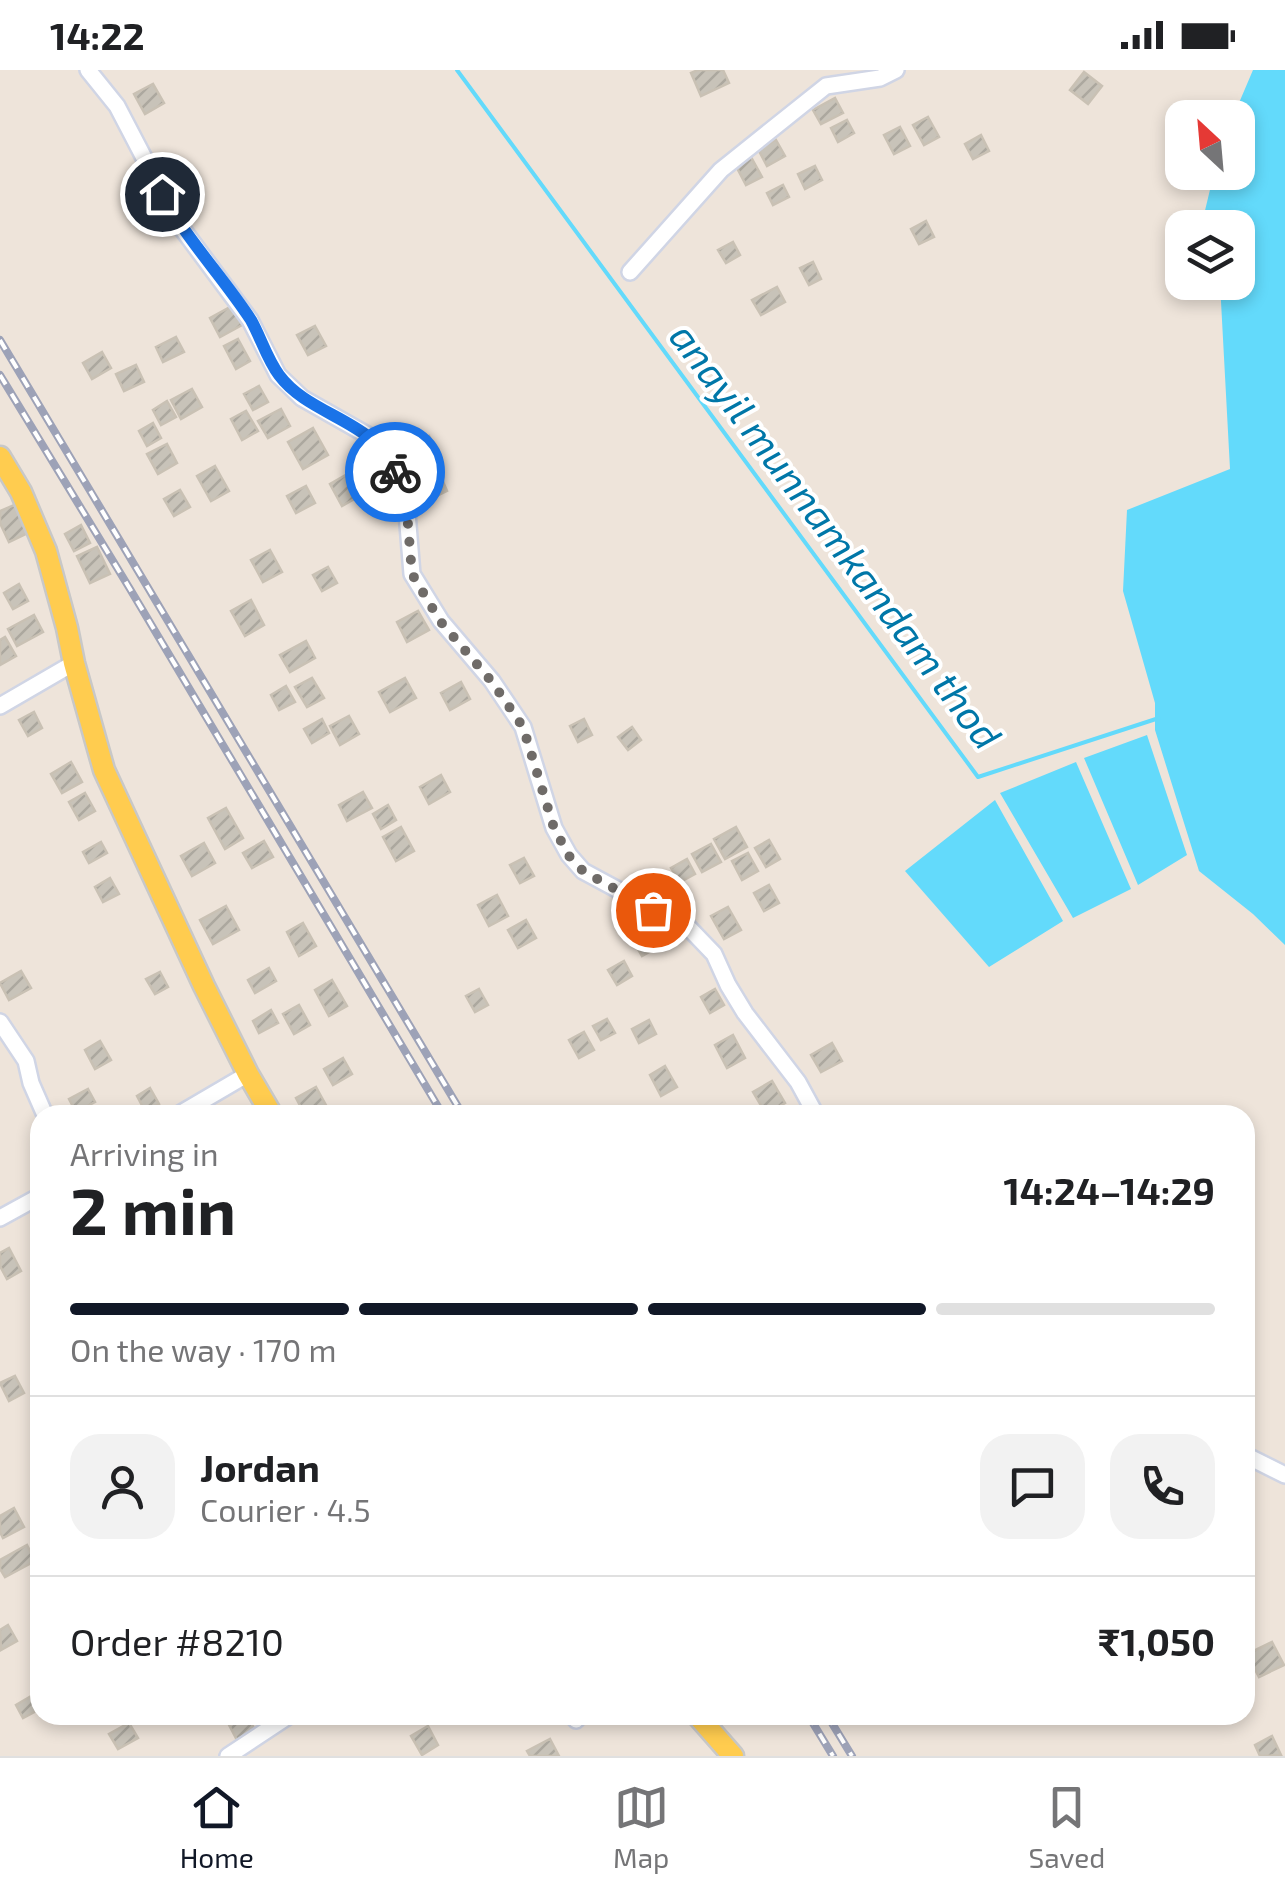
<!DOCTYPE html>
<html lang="en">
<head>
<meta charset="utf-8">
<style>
	:root { --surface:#fff; --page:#f2f2f2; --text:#202124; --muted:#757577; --line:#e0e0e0; --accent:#111827 }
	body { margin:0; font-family:"Exo 2",sans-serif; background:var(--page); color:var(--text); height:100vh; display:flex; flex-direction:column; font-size:38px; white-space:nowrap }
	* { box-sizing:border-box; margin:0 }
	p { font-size:32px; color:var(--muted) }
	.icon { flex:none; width:55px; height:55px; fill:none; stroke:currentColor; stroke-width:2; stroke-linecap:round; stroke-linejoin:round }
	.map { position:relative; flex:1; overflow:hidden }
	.drawer { position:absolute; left:30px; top:1035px; width:1225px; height:620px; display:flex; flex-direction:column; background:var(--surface); border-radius:30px; box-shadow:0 5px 15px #0003 }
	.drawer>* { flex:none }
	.needle { width:65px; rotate:334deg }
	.buttons { position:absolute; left:1165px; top:30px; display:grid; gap:20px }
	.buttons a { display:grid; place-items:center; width:90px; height:90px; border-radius:20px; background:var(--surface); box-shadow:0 5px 15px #0003; font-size:50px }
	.pin { position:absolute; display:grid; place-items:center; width:85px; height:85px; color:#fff; margin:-42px; border:5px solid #fff; border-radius:50%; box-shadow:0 2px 10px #0007 }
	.courier { position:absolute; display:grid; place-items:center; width:100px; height:100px; margin:-50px; border:8px solid #1a73e8; border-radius:50%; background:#fff; color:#222; box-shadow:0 2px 12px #0007 }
	.headline em { font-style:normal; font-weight:700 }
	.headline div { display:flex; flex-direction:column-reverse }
	.headline { display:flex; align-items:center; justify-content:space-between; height:170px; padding:0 40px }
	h1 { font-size:65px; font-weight:700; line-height:75px }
	.bar { display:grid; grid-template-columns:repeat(4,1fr); gap:15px 10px; align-content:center; height:120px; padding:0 40px }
	.bar i { height:12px; border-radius:8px; background:var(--line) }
	.bar .current { background:var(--accent) }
	.bar p { grid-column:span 4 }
	.line { display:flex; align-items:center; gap:25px; padding:0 40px; border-top:2px solid var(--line) }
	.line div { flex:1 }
	.round { display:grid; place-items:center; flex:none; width:105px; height:105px; border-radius:30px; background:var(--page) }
	.status { display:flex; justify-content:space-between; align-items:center; height:70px; padding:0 50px; background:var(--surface); direction:ltr }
	.status svg { height:28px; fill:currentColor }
	.dock { display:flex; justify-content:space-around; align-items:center; height:140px; border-top:2px solid var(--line); background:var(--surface); font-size:28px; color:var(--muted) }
	.dock a { display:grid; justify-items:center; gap:5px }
	.dock .current { color:var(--accent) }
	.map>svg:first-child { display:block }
	.water { fill:#63dafb }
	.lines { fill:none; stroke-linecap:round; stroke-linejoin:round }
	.stream { stroke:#63dafb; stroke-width:4 }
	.building { fill:url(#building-hatch); stroke:#c9c1b4; stroke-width:2.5 }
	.minor-casing { stroke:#d0d5e5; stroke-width:20 }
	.major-casing { stroke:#c8c8c8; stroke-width:25 }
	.minor { stroke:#fff; stroke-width:15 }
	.major { stroke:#ffcc4f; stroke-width:20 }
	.rail-casing { stroke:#9da2b7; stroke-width:8 }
	.rail { stroke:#fff; stroke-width:4; stroke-dasharray:11; stroke-linecap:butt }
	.done { stroke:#6f6b68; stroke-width:10; stroke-dasharray:0 18 }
	.route { stroke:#1a73e8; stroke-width:12 }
	.labels { text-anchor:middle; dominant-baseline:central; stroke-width:8; stroke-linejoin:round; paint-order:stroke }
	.water-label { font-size:40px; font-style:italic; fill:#0077a8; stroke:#fff }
</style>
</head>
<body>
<div class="status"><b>14:22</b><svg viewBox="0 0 49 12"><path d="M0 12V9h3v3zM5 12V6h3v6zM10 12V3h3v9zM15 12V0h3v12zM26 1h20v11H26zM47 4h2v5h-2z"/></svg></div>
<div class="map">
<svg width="1285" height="1686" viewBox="0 0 1285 1686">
	<defs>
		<pattern id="building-hatch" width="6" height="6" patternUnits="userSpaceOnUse" patternTransform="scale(2.5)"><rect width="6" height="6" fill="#c8c3b9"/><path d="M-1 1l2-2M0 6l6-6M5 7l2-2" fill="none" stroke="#aca89f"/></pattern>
	</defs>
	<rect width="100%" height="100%" fill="#eee4da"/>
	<path class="water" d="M 1253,0 L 1285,0 L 1285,875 L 1253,844 L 1199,801 L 1155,660 L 1155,633 L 1123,521 L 1127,440 L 1230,399 L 1220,213 L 1238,212 L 1238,158 L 1204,157 L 1202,153 L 1214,103 L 1238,102 L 1238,48 L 1233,47 Z
		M 1147,665 L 1187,785 L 1138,815 L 1084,688 Z
		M 1076,692 L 1131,819 L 1073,848 L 1000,723 Z
		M 995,730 L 1063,851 L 989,897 L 905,801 Z"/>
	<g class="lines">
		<path class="stream" d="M 457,0 L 978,707 L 1159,648"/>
	</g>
	<path class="building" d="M 698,0 L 723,0 L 729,13 L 701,26 L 691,3 Z
		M 1084,2 L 1102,16 L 1088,34 L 1070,20 Z
		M 153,14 L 164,33 L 145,44 L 134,24 Z
		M 835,28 L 843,43 L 821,54 L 813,40 Z
		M 928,47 L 939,67 L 924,75 L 913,55 Z
		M 847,50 L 854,63 L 838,72 L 831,58 Z
		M 900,57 L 910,76 L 894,84 L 884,65 Z
		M 981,65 L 989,81 L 973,89 L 965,74 Z
		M 776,70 L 785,86 L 767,96 L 758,79 Z
		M 751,87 L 762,107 L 746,115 L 736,96 Z
		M 815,96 L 822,110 L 805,119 L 798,104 Z
		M 783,115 L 789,127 L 773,135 L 767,123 Z
		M 926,151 L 934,167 L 919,174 L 911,159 Z
		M 733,172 L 740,185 L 726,193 L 718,180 Z
		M 813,192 L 821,209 L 809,215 L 800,198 Z
		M 777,217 L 785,232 L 761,245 L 752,230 Z
		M 232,236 L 242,255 L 220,267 L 210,248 Z
		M 315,256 L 326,276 L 308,285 L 297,265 Z
		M 176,267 L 184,282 L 163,292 L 156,277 Z
		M 238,269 L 250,291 L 236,299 L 224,276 Z
		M 102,282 L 111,298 L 92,309 L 83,293 Z
		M 136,295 L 144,312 L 124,321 L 116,304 Z
		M 259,316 L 268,332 L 253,340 L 244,324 Z
		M 192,319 L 202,337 L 181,349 L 171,330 Z
		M 167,331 L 176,347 L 161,355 L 153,340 Z
		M 281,339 L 290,356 L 268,368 L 258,351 Z
		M 246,341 L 258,361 L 242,370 L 231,349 Z
		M 153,353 L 161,368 L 147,376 L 139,361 Z
		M 313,358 L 328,385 L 303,399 L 288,372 Z
		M 429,366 L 439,384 L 419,395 L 409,377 Z
		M 167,374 L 177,393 L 158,404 L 147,384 Z
		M 215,396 L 229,421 L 211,431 L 197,406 Z
		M 351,402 L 363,424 L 342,436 L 330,414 Z
		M 441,407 L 447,421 L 430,429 L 423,415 Z
		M 306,416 L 315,433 L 296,443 L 287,426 Z
		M 180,420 L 190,437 L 174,446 L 164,429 Z
		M 14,435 L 28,463 L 9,472 L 0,453 L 0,441 Z
		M 81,455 L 90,473 L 74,481 L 65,464 Z
		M 97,477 L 110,504 L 90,513 L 77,486 Z
		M 270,480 L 282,502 L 263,512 L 251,490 Z
		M 328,497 L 337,513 L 322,521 L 313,505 Z
		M 19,514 L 28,531 L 13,539 L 4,523 Z
		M 251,530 L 264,555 L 245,566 L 231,541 Z
		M 418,541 L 429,560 L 407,572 L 397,552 Z
		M 34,545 L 43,562 L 17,576 L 8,559 Z
		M 5,567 L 16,586 L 0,595 L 0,570 Z
		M 306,571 L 315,588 L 290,602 L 280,585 Z
		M 312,608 L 324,628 L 307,637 L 295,617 Z
		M 405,608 L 416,628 L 390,642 L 379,622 Z
		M 461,612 L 470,629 L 450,640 L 441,623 Z
		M 286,616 L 295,632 L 279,640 L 271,625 Z
		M 34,642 L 42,658 L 28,666 L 19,650 Z
		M 349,646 L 359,664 L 340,675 L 330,656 Z
		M 322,649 L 329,663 L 312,673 L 304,659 Z
		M 584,649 L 592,665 L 578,672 L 570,656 Z
		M 632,657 L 641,670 L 628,680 L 618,667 Z
		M 71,692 L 82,712 L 62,723 L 51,704 Z
		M 441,705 L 450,722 L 429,734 L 420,717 Z
		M 363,722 L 372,738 L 347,751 L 339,735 Z
		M 85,723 L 95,741 L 79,750 L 69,732 Z
		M 388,735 L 396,750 L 381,759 L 373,744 Z
		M 226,738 L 243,768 L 225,779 L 208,748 Z
		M 401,757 L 414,781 L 396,791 L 383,767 Z
		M 736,757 L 747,777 L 725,789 L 714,769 Z
		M 769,770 L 780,789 L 766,797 L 755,778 Z
		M 264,771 L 273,787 L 252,798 L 243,783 Z
		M 101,772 L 107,783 L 89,793 L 83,782 Z
		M 204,773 L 215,793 L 192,806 L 181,786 Z
		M 711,774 L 721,792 L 702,802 L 692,784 Z
		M 748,783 L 758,801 L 742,810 L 732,791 Z
		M 524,788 L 534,806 L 520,813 L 510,795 Z
		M 687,789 L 695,804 L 680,812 L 671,798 Z
		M 663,802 L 670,816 L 655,824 L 648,811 Z
		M 110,808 L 119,824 L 103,832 L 95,817 Z
		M 769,815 L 779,833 L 764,841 L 754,823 Z
		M 497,825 L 508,846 L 489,856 L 478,835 Z
		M 226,836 L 239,860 L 213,874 L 200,850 Z
		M 728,837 L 741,860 L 724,869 L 711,846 Z
		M 526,850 L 536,868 L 518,878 L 508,860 Z
		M 303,853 L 316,876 L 299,886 L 287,862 Z
		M 655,854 L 665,873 L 642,886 L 631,867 Z
		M 624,891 L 632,906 L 617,915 L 608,900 Z
		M 269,898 L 276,911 L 255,923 L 248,910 Z
		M 21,901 L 31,918 L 9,930 L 0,913 Z
		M 160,902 L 168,917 L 155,924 L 146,909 Z
		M 332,910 L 347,936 L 329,946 L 315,920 Z
		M 479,919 L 488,935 L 475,942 L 466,926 Z
		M 715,919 L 724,935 L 710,943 L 701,927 Z
		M 299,935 L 310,955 L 294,964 L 283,944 Z
		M 271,940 L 278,953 L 259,963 L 253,951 Z
		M 607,949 L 615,963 L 601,970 L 593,956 Z
		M 649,950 L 656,964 L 639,973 L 632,959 Z
		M 584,962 L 594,980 L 579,988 L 569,970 Z
		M 733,965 L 745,988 L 727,998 L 715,975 Z
		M 100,971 L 111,990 L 95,999 L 85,980 Z
		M 832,973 L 842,991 L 821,1002 L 811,985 Z
		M 343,988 L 352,1004 L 333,1015 L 324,999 Z
		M 665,996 L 677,1017 L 661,1026 L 650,1005 Z
		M 772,1011 L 785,1033 L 766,1044 L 753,1022 Z
		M 316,1017 L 327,1037 L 313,1045 L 305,1045 L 296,1028 Z
		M 150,1018 L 159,1034 L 145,1041 L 137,1026 Z
		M 88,1019 L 95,1032 L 76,1042 L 69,1029 Z
		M 9,1178 L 21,1201 L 7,1209 L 0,1196 L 0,1183 Z
		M 15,1306 L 24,1323 L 9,1331 L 0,1313 Z
		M 14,1438 L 24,1457 L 3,1468 L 0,1462 L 0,1446 Z
		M 27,1475 L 35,1491 L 5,1507 L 0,1499 L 0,1490 Z
		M 8,1555 L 17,1571 L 1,1580 L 0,1560 Z
		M 1272,1572 L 1284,1595 L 1259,1607 L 1247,1584 Z
		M 33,1625 L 40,1639 L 23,1648 L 16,1635 Z
		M 239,1645 L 247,1645 L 256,1662 L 238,1672 L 227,1651 Z
		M 129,1653 L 138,1668 L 118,1679 L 109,1664 Z
		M 428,1656 L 438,1675 L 422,1685 L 411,1666 Z
		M 1272,1666 L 1281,1685 L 1260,1686 L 1255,1675 Z
		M 550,1669 L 559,1686 L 530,1686 L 527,1681 Z"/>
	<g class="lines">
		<defs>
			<path id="minor" d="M 88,0 L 117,36 L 178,153 L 250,250 L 278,305 L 302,328 L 369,366 L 391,391 L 406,430 L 412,504 L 441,551 L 492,611 L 523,657 L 554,758 L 569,785 L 583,801 L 689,858 L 714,884 L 728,915 L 745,943 L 798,1012 L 816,1045
				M 630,202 L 721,100 L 826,16 L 880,8 L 896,0
				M 0,636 L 74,593
				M 0,952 L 26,991 L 31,1013 L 45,1045
				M 178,1045 L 248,1004
				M 0,1148 L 40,1126
				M 1245,1385 L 1285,1405
				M 576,1650 L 580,1645
				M 228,1686 L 290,1645"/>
			<path id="major" d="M 0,387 L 21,422 L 46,481 L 67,558 L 74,593 L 104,700 L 204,916 L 248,1004 L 272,1045
				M 697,1645 L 733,1686"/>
		</defs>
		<use href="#minor" class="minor-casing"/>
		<use href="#major" class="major-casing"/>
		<use href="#minor" class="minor"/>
		<use href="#major" class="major"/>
		<defs>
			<path id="rail" d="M 0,270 L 463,1045
				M 0,305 L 130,519 L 443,1045
				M 808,1645 L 833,1686
				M 827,1645 L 852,1686"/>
		</defs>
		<use href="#rail" class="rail-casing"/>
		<use href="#rail" class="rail"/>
	</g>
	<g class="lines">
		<path class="done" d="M 395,402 L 406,430 L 412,504 L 440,551 L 492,612 L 523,657 L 554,758 L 569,786 L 583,801 L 653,840"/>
		<path class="route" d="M 162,124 C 187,170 223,207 251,250 C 261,268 267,289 279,305 C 310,347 376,350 395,402"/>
	</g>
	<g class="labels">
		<g class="water-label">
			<text transform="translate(837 465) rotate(53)">anayil munnamkandam thod</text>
		</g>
	</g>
</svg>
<div class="buttons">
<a><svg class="needle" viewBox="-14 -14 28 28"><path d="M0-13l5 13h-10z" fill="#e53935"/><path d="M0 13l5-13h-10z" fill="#757577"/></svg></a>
<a><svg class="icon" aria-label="layers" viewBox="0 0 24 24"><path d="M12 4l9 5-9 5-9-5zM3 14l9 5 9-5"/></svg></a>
</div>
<div class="pin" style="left:653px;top:840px;background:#ea580c"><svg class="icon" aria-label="bag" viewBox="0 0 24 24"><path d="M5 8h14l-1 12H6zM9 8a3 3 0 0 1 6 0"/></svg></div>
<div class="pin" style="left:162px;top:124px;background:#1f2937"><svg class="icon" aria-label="home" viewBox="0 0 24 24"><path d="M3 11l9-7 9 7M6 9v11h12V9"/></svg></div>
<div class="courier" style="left:395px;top:402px"><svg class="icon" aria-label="bike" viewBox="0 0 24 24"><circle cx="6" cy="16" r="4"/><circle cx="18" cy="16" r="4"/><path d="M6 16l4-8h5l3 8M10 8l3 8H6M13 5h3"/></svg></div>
<section class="drawer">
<div class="headline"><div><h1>2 min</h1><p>Arriving in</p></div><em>14:24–14:29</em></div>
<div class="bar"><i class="current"></i><i class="current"></i><i class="current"></i><i></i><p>On the way · 170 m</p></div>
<div class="line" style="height:180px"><a class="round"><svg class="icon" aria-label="person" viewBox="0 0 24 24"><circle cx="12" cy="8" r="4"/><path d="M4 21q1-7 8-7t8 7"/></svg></a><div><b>Jordan</b><p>Courier · 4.5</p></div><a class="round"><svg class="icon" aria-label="chat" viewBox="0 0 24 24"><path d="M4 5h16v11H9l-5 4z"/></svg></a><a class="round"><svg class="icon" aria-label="phone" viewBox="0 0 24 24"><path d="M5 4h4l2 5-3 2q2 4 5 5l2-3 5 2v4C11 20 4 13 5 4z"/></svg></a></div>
<div class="line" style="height:130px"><div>Order #8210</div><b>₹1,050</b></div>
</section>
</div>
<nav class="dock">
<a class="current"><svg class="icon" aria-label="home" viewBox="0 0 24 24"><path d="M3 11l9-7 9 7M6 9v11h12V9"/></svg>Home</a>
<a><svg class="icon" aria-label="map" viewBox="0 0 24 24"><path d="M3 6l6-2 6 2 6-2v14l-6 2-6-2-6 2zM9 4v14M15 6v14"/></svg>Map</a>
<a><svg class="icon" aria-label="saved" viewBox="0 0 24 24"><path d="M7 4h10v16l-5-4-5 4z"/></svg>Saved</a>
</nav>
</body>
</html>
